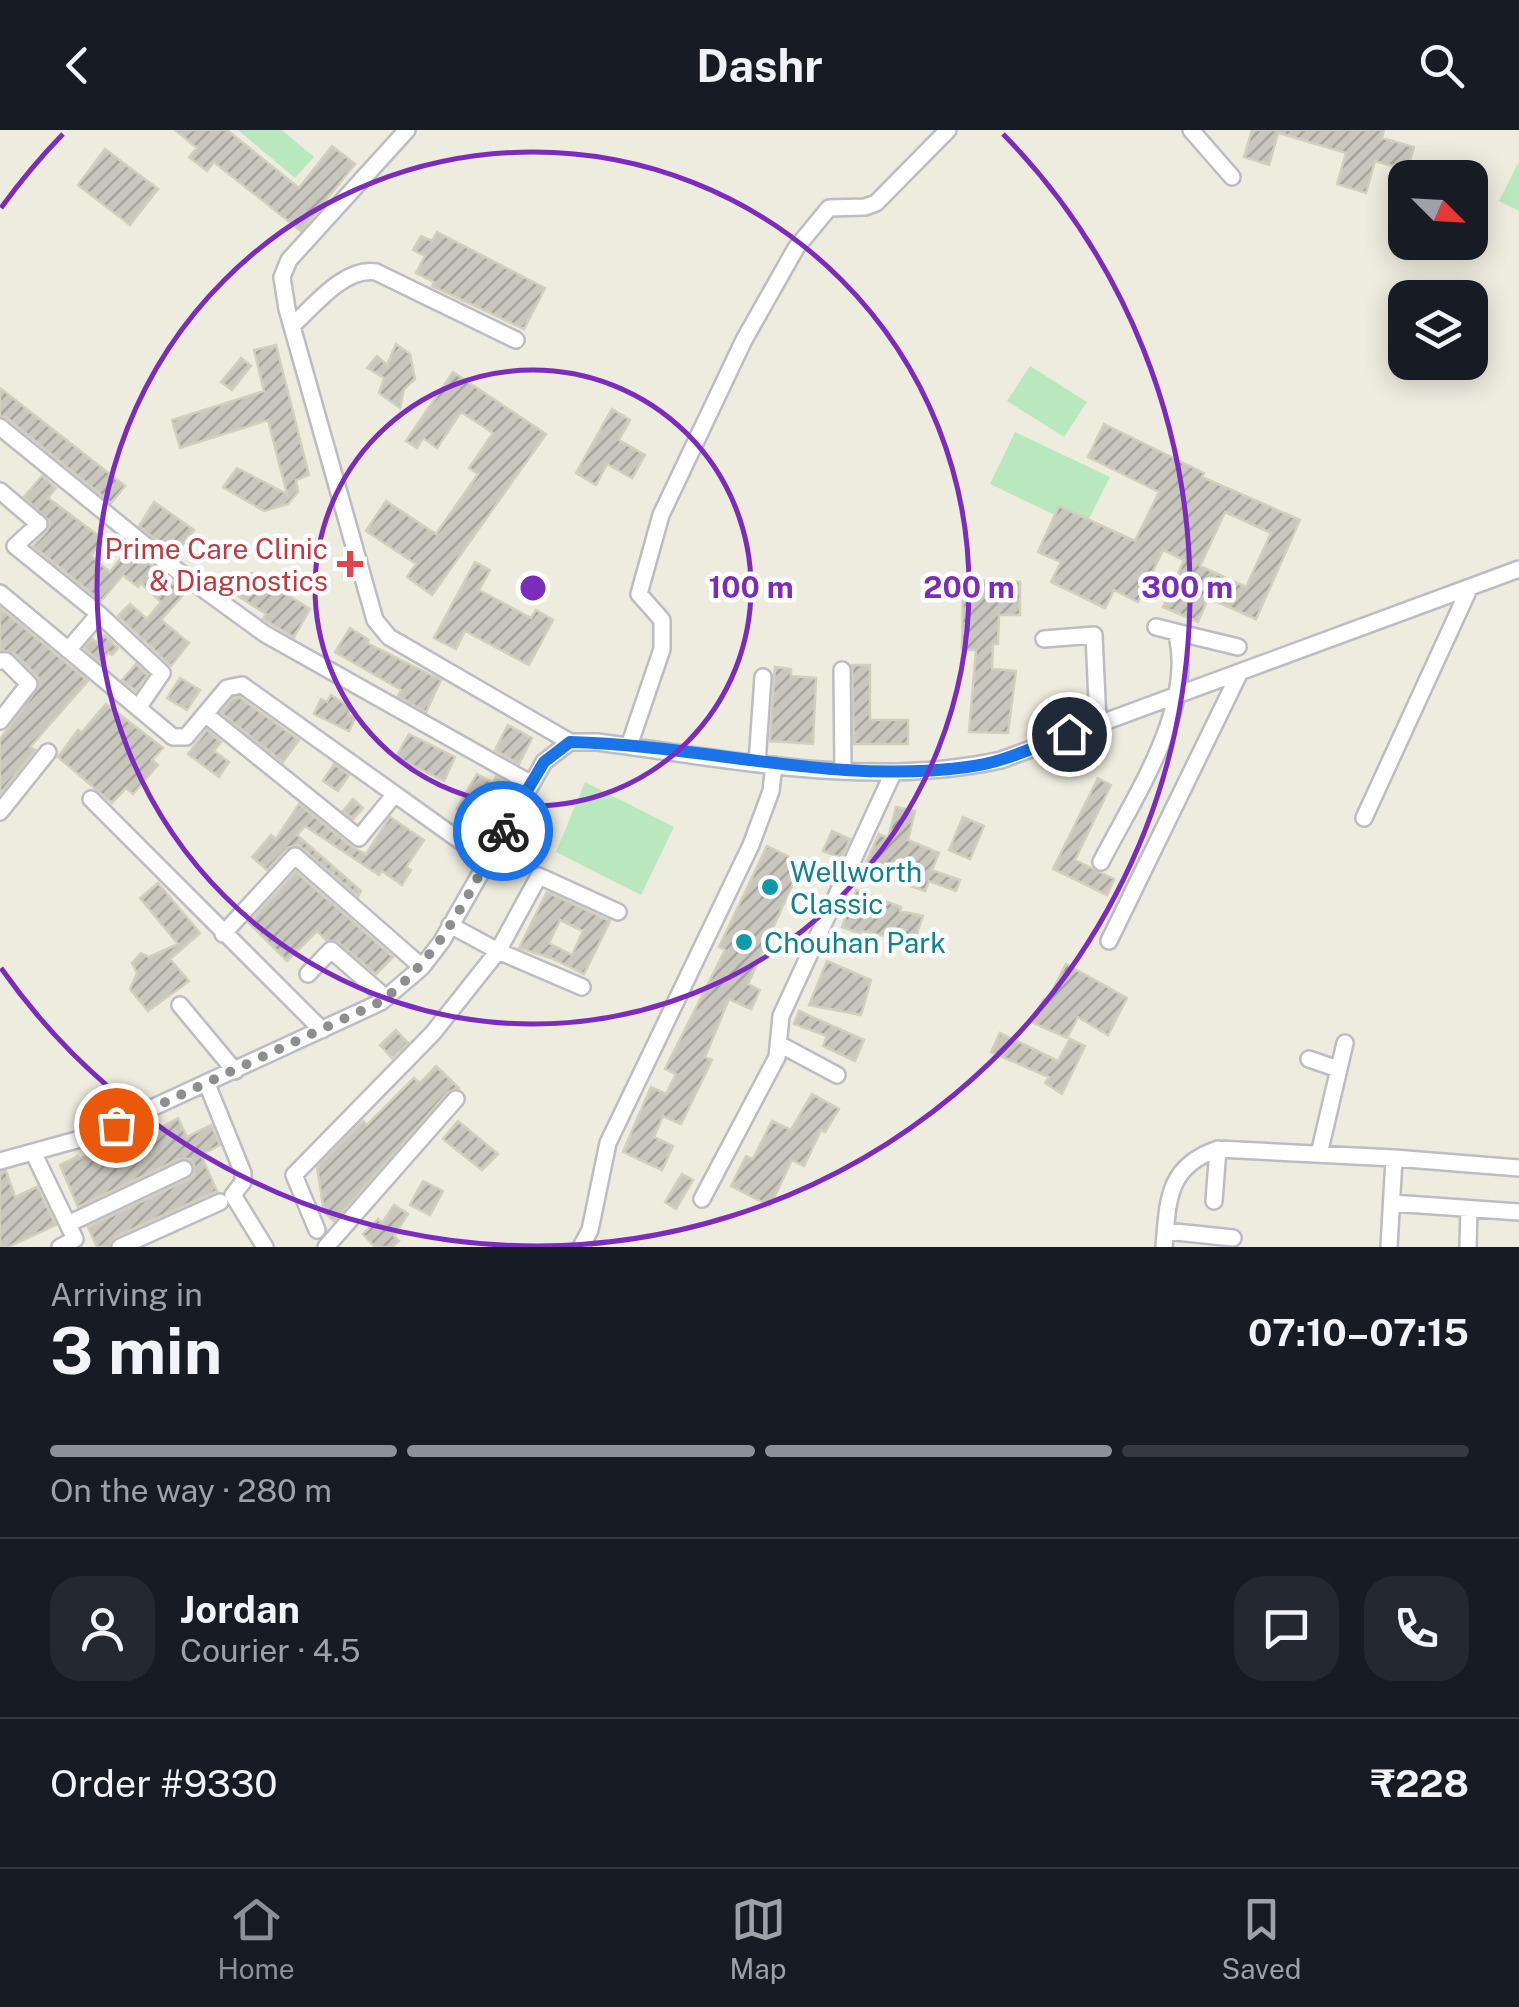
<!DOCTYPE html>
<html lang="en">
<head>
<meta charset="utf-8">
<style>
	:root { --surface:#171b24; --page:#242831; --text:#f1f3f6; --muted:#9ea1a6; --line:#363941; --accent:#8c9099 }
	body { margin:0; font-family:"Public Sans",sans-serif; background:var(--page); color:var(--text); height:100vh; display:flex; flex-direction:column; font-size:38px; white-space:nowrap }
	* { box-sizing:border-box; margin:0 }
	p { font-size:32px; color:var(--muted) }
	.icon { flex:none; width:55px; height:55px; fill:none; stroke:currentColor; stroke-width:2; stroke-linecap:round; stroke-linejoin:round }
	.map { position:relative; height:1117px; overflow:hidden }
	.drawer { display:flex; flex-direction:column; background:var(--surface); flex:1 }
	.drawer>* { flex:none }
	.needle { width:65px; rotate:114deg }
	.fabs { position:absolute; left:1388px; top:30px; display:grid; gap:20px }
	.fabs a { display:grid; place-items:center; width:100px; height:100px; border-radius:20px; background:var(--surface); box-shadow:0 5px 25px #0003; font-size:50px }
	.pin { position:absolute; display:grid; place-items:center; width:85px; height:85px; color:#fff; margin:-42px; border:5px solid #fff; border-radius:50%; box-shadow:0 2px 10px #0007 }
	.courier { position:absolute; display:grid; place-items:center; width:100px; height:100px; margin:-50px; border:8px solid #1a73e8; border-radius:50%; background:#fff; color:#222; box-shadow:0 2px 12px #0007 }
	.headline em { font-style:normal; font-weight:700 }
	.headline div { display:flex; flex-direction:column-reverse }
	.headline { display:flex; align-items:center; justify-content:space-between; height:170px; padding:0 50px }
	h1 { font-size:65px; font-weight:700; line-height:75px }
	.bar { display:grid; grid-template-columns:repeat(4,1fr); gap:15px 10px; align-content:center; height:120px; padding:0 50px }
	.bar i { height:12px; border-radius:8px; background:var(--line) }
	.bar .current { background:var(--accent) }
	.bar p { grid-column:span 4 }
	.line { display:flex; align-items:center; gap:25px; padding:0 50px; border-top:2px solid var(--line) }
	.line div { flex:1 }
	.round { display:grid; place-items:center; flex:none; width:105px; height:105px; border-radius:30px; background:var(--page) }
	header { display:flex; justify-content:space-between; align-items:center; height:130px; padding:0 50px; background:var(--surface); font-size:45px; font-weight:700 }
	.tab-bar { display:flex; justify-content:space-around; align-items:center; height:140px; border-top:2px solid var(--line); background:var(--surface); font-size:28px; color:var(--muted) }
	.tab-bar a { display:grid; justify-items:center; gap:5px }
	.tab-bar .current { color:var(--accent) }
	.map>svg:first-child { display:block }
	.green { fill:#b9e8be }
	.building { fill:url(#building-hatch); stroke:#d3cfbd; stroke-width:2.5; fill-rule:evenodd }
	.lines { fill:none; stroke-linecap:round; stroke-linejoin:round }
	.minor-casing { stroke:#bbbdc3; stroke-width:20 }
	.minor { stroke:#fff; stroke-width:15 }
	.done { stroke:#8d8e8e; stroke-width:10; stroke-dasharray:0 18 }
	.route { stroke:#1a73e8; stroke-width:12 }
	.ring { fill:none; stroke:#7b2cbf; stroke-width:5 }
	.health-dot { fill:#e0444e; stroke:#fff; stroke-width:4 }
	.culture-dot { fill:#0f9aa8; stroke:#fff; stroke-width:4 }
	.labels { text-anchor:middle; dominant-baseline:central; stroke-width:9; stroke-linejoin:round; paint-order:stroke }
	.health-label { font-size:28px; fill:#be3a42; stroke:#fff; text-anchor:end }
	.culture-label { font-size:28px; fill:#0d838f; stroke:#fff; text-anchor:start }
	.centre { fill:#7b2cbf; stroke:#fff; stroke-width:5 }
	.ring-label { font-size:30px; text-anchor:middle; font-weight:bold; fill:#7b2cbf; stroke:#fff; stroke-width:9; stroke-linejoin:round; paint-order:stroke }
</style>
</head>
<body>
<header><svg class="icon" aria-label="back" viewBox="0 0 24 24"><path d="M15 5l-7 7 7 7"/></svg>Dashr<svg class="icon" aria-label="search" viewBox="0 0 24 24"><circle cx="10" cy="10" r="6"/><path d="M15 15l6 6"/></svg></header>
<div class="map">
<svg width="1519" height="1117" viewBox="0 0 1519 1117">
	<defs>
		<pattern id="building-hatch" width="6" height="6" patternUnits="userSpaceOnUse" patternTransform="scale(2.5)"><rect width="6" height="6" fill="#c9c6bd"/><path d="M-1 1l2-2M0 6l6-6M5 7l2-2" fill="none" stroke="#a6a49d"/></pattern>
	</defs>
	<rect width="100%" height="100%" fill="#eeecdf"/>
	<path class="green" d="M 238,0 L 282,0 L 314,27 L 295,48 Z
		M 1518,33 L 1519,33 L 1519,81 L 1499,71 Z
		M 1030,236 L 1087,272 L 1064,307 L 1007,271 Z
		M 1015,302 L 1110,347 L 1084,399 L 990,354 Z
		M 585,652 L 674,697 L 641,765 L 556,722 Z"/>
	<path class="building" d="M 175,0 L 227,0 L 299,58 L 332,16 L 355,34 L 301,101 L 214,32 L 207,41 L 189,27 L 197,18 Z
		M 1252,0 L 1279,0 L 1269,35 L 1244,27 Z
		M 1279,0 L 1384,0 L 1382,8 L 1414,17 L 1407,40 L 1375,31 L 1366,63 L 1337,54 L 1346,23 L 1279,3 Z
		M 105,19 L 158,59 L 130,95 L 78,55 Z
		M 437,102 L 545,158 L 524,199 L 432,156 L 434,152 L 416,143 L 425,126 L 413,120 L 421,106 L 432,111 Z
		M 396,214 L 410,224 L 415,249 L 404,259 L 400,278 L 379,263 L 384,248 L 367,238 L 377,226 L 387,235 Z
		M 276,215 L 309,345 L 296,350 L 298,362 L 288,374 L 264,381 L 223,357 L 237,338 L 287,364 L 268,290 L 180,318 L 172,290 L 264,261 L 254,220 Z
		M 241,228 L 251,236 L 232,260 L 221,252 Z
		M 453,242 L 546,304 L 432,465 L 407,447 L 416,434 L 366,401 L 386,371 L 436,404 L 478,344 L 469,338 L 493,303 L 461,282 L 437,318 L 423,308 L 417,318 L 406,311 Z
		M 0,258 L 125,356 L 111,373 L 7,288 L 0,286 Z
		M 612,279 L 630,290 L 619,310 L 645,325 L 632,348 L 607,334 L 596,355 L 576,343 Z
		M 1104,294 L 1204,343 L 1202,347 L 1300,390 L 1256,489 L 1208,468 L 1198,492 L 1163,477 L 1184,430 L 1163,420 L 1138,472 L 1114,460 L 1105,478 L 1051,452 L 1061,432 L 1038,422 L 1059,376 L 1135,411 L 1159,362 L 1088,327 ZM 1225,382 L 1271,403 L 1246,457 L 1200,436 Z
		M 42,346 L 56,358 L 48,368 L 103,409 L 91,426 L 110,442 L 129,417 L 185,463 L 161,490 L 189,513 L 171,536 L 118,486 L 130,474 L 147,489 L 161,472 L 141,453 L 138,457 L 123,445 L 101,471 L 33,416 L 47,401 L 50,392 L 24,367 Z
		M 154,372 L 194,400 L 175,425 L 139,396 Z
		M 475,432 L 490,440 L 479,460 L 531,488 L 536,480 L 553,490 L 529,535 L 465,501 L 456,519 L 434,508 Z
		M 252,443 L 310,479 L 294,507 L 263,489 L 266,484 L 238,466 Z
		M 963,450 L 1020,452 L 1020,485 L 999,485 L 998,514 L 993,514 L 992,539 L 1016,541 L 1008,603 L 969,602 L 976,520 L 962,520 Z
		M 0,478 L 88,551 L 30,617 L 35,620 L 0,664 L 0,609 L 40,555 L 38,547 L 14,523 L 0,520 Z
		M 350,498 L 369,510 L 367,513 L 441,550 L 426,582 L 398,566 L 401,560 L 335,522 Z
		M 104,505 L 118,518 L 112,525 L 109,522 L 100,532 L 84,518 L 92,509 L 98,513 Z
		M 136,534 L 147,545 L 136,561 L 122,550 Z
		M 852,535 L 870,535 L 870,590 L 908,590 L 908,614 L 854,614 Z
		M 775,537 L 791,539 L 791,546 L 816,548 L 813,614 L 770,611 Z
		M 180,548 L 200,560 L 187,580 L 167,568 Z
		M 331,565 L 351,578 L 348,584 L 355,588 L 349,601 L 314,584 L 321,569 L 327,572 Z
		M 239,567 L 299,610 L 283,632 L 221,583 L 233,568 Z
		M 106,574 L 163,618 L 152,630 L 158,635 L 133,664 L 126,658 L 112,673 L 58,627 L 78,600 L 81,603 Z
		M 508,595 L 532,608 L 519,634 L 495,620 Z
		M 207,600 L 221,612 L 214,621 L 229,632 L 219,647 L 188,624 Z
		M 409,604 L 455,627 L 444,651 L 396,627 Z
		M 334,634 L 349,645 L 338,661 L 323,651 Z
		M 477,644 L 493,653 L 496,647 L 510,655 L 487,696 L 457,679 Z
		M 1098,648 L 1111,655 L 1075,730 L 1114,749 L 1107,765 L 1053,739 Z
		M 353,669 L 363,678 L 353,689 L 343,681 Z
		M 299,674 L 352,717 L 366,724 L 390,687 L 424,710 L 406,737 L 411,740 L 402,755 L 382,741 L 379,745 L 305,696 L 297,705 L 361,761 L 358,766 L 298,715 L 287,718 L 267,740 L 252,727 L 271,705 L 276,709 Z
		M 896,677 L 915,681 L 908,710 L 939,723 L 932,740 L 960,750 L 956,761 L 929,751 L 925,761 L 881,746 L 880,750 L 860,746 L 879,704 L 888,708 Z
		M 963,687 L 984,696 L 970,729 L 949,720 Z
		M 832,701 L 850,709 L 841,728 L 823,721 Z
		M 767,716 L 802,733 L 748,854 L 760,860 L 751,879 L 729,869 L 705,927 L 712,930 L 681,994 L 663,986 L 654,1007 L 673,1016 L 662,1040 L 623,1022 L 651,957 L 666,964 L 676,944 L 665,939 L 725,820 L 719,817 Z
		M 296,742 L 393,827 L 376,844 L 338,812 L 326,810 L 317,801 L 287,831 L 249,793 Z
		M 158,753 L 200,803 L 170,829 L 189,851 L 148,881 L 130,859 L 137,843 L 132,833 L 141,823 L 149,827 L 178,814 L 140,768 Z
		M 856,760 L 901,777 L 900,781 L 923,786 L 912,817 L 894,812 L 895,808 L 861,801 L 860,804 L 842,797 Z
		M 547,762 L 610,791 L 584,844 L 551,828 L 519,818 ZM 560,790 L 583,801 L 572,825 L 549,813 Z
		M 827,831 L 871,850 L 861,885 L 809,875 Z
		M 1066,834 L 1127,868 L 1108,905 L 1078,887 L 1067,908 L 1031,892 L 1044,869 L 1047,871 Z
		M 799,881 L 864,910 L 855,931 L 823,916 L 827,906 L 794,894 Z
		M 396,900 L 408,913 L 392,928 L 380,915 Z
		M 1000,903 L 1058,931 L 1070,909 L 1085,916 L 1062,964 L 1045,953 L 1049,947 L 991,922 Z
		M 436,936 L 459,958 L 448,962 L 334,1091 L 324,1082 L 317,1037 L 363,991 L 367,995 L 414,948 L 420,953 Z
		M 812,964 L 839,979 L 825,1002 L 821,1000 L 804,1036 L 792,1030 L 770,1076 L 731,1056 L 746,1026 L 753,1029 L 772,991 L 791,1000 Z
		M 178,988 L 187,1007 L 211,995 L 220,1015 L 201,1025 L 217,1061 L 115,1107 L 109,1117 L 97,1117 L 88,1097 L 189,1049 L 194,1045 L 194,1035 L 190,1029 L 179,1029 L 78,1077 L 60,1035 L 78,1026 L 79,1029 L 137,1002 L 140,1009 Z
		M 458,991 L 498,1024 L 482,1040 L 443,1009 Z
		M 6,1041 L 15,1067 L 37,1057 L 56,1095 L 8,1117 L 0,1117 L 0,1042 Z
		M 682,1044 L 693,1050 L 676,1079 L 665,1072 Z
		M 423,1051 L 443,1061 L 430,1085 L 410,1075 Z
		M 394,1075 L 408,1084 L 394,1106 L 399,1111 L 392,1117 L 375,1117 L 363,1104 L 378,1089 L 382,1093 Z"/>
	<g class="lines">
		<defs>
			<path id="minor" d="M 407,0 L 289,130 L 282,147 L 287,179 L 375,490 L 389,507 L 570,612
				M 1191,0 L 1232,47
				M 292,196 C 314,176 344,137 376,142 L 516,210
				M 0,297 L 167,433 L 265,504 L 530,653
				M 0,361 L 39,394 L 15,416 L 99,484 L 162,543 L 138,578
				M 0,463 L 173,607 L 186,607 L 227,558 L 242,555 L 487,730
				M 1176,502 L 1238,517
				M 1044,509 L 1094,505 L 1098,593
				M 68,520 L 99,484
				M 0,531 L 6,531 L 29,554 L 0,591
				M 842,540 L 843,640
				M 205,584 L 359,708 L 395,664
				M 629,616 L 662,519 L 662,490 L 639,464 L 661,385 L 744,210 L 796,118 L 829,78 L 865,77 L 876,73 L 948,0
				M 757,633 L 763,547
				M 91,669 L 322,900
				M 0,682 L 48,622
				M 1364,688 L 1470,457
				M 1101,732 C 1133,669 1197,575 1176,502 L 1156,497
				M 450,795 L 498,821 L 582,857
				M 223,804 L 295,726 L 422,837
				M 1109,811 L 1240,542
				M 308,844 L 331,820 L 386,868
				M 180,875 L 235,941
				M 781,915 L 837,945
				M 1309,929 L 1338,939
				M 207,954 L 243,1043 L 243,1052 L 233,1065 L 265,1117
				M 33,1022 L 75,1109 L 60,1117
				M 1319,1024 L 1345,913
				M 0,1031 L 91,1006 L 381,872 L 422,837 L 442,811 L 544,632 L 570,612 L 597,612 C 730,629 869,659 1001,630 L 1519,439
				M 702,1069 L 777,927 L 781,886 L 893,643
				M 1214,1071 L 1218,1019
				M 1392,1073 L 1519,1082
				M 68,1094 L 184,1039
				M 317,1100 L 294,1045 L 433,903 L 498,821 L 539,746 L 618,782
				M 1166,1101 L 1233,1108
				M 120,1117 L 220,1072
				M 326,1117 L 456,969
				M 581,1117 L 590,1100 L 608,1013 L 751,715 L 771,661 L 774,635
				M 1164,1117 C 1168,1070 1167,1036 1218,1019 L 1394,1028
				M 1389,1117 L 1394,1028 L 1519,1038
				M 1468,1117 L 1469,1079"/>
		</defs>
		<use href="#minor" class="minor-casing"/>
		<use href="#minor" class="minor"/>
	</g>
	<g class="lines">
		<path class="done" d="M 116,995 L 380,872 C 441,827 467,766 503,701"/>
		<path class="route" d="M 503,701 L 544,632 L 570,612 C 703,615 833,655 967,637 C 1003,633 1036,616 1069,604"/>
	</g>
	<g class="ring">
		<circle cx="533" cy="458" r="218"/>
		<circle cx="533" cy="458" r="436"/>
		<path d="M1 78A654 654 0 0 1 63 4M1003 4A654 654 0 1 1 1 838"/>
	</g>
	<path class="health-dot" d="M345 419h10v10h10v10h-10v10h-10v-10h-10v-10h10z"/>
	<g class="culture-dot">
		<circle cx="770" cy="757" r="10"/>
		<circle cx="744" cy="812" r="10"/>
	</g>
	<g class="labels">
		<g class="health-label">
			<text x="328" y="418">Prime Care Clinic<tspan x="328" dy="32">&amp; Diagnostics</tspan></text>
		</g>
		<g class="culture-label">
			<text x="790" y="741">Wellworth<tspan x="790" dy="32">Classic</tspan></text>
			<text x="764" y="812">Chouhan Park</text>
		</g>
	</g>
	<circle cx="533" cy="458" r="15" class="centre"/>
	<g class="ring-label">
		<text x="751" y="468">100 m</text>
		<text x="969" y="468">200 m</text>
		<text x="1187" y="468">300 m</text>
	</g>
</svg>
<div class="fabs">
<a><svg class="needle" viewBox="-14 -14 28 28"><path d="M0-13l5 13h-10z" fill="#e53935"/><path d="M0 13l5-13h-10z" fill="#9ea1a6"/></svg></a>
<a><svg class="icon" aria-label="layers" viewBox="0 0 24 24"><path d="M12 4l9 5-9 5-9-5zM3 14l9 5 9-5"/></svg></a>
</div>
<div class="pin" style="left:116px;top:995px;background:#ea580c"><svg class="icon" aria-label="bag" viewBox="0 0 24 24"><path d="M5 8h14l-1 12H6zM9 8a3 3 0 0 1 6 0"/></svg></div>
<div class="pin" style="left:1069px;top:604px;background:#1f2937"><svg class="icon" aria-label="home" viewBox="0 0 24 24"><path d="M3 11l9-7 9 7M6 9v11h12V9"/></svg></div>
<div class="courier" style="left:503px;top:701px"><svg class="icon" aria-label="bike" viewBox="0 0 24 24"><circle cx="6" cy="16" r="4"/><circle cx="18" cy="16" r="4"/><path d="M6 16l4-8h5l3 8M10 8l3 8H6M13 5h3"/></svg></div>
</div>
<section class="drawer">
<div class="headline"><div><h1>3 min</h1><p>Arriving in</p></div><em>07:10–07:15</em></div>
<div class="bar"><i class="current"></i><i class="current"></i><i class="current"></i><i></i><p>On the way · 280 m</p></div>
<div class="line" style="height:180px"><a class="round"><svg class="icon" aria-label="person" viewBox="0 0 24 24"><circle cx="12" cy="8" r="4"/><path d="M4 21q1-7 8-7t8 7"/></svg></a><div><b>Jordan</b><p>Courier · 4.5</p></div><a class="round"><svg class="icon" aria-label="chat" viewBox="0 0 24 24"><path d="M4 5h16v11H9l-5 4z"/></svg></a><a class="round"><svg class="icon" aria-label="phone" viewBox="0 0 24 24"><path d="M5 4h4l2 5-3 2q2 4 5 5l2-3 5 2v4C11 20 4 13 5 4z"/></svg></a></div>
<div class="line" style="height:130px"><div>Order #9330</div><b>₹228</b></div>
</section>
<nav class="tab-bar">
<a class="current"><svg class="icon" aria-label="home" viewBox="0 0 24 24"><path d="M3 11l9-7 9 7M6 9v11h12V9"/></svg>Home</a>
<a><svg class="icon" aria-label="map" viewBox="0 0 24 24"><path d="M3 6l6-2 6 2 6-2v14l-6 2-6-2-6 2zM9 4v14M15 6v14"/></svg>Map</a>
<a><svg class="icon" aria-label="saved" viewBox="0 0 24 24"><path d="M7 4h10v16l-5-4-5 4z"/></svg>Saved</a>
</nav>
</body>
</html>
